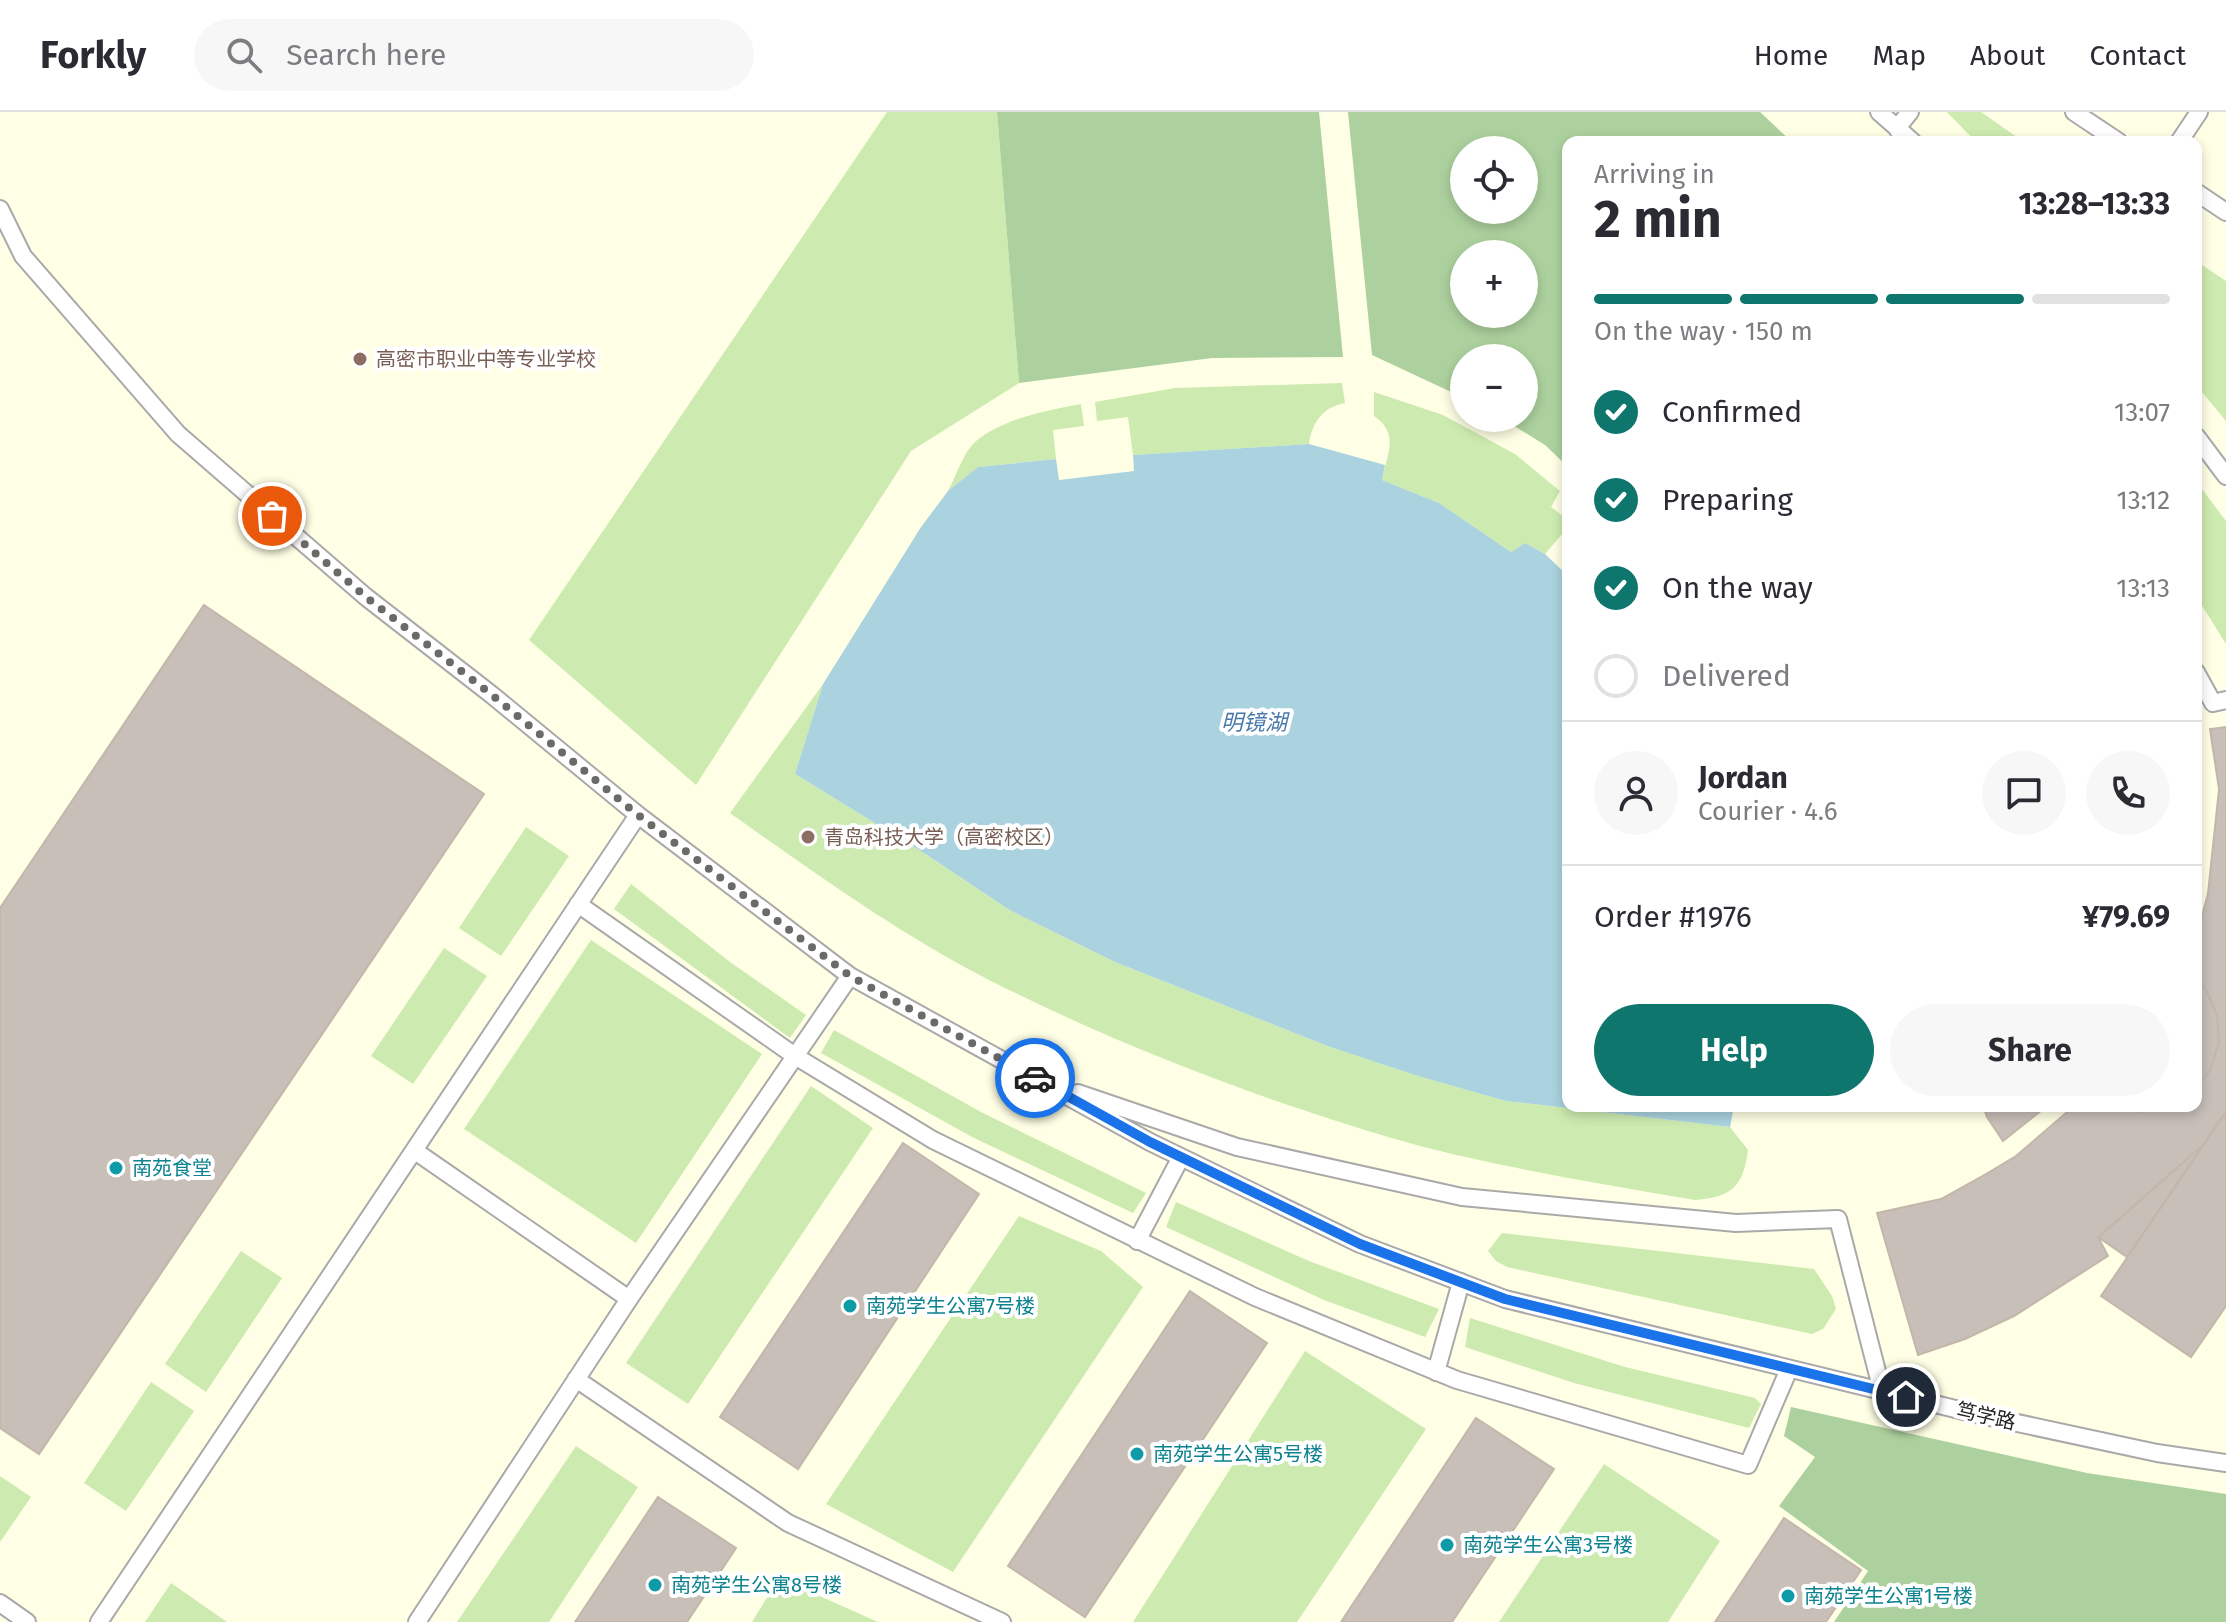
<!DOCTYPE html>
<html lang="en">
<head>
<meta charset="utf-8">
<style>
	:root { --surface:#fff; --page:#f7f7f7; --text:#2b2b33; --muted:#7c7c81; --line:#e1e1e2; --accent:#0f766e }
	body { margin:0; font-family:"Fira Sans","Noto Sans SC",sans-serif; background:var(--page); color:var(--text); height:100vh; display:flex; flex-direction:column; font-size:30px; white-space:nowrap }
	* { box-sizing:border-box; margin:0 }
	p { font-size:26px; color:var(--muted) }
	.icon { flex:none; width:44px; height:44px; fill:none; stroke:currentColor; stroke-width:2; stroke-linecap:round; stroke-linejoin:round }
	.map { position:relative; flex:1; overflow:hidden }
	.sheet { position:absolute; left:1562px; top:24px; width:640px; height:976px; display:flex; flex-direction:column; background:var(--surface); border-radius:16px; box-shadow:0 4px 12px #0003 }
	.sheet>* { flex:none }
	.controls { position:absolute; left:1450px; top:24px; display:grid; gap:16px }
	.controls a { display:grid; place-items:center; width:88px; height:88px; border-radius:50%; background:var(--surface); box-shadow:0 4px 12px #0003; font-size:40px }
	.pin { position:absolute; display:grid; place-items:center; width:68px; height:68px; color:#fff; margin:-34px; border:4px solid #fff; border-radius:50%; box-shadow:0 2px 8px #0007 }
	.courier { position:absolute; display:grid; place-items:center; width:80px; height:80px; margin:-40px; border:6px solid #1a73e8; border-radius:50%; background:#fff; color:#222; box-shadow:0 2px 10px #0007 }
	.head em { font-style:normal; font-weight:700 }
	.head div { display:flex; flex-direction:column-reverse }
	.head { display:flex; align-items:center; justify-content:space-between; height:136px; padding:0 32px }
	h1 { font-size:52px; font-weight:700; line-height:60px }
	.bar { display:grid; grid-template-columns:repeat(4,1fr); gap:12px 8px; align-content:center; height:96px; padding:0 32px }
	.bar i { height:10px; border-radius:6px; background:var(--line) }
	.bar .selected { background:var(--accent) }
	.bar p { grid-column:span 4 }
	.line { display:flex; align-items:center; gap:20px; padding:0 32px; border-top:2px solid var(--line) }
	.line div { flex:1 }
	.round { display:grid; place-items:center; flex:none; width:84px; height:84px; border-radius:42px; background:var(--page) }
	ol { padding:0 32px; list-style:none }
	li { display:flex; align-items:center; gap:24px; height:88px }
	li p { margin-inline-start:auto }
	li .icon { padding:8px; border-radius:50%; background:var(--accent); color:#fff; stroke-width:4 }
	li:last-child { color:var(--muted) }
	li i { width:44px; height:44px; border:4px solid var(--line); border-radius:50% }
	.button { display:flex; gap:16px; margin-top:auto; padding:16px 32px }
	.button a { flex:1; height:92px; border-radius:48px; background:var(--accent); color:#fff; font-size:32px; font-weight:700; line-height:92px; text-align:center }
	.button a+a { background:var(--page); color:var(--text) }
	header { display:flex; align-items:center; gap:48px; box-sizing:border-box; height:112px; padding:0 40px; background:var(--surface); border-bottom:2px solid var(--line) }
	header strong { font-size:38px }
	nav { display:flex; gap:44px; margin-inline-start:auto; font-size:28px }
	.search { width:560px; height:72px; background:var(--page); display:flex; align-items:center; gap:20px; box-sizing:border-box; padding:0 28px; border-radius:44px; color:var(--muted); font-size:30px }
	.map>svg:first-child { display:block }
	.education { fill:#ffffe5; fill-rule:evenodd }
	.grass { fill:#cdebb0 }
	.forest { fill:#add19e; fill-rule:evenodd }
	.water { fill:#aad3df }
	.building { fill:#c7bfb8; stroke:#c4b6ab; stroke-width:2 }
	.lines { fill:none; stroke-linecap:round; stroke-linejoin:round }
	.lane-casing { stroke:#a9a9a9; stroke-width:20 }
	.lane { stroke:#fff; stroke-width:16 }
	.done { stroke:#6b6a68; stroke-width:8; stroke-dasharray:0 14.4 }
	.route { stroke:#1a73e8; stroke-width:10 }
	.education-dot { fill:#8d6e63; stroke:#fff; stroke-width:3 }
	.culture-dot { fill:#0f9aa8; stroke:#fff; stroke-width:3 }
	.labels { text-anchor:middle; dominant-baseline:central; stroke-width:8; stroke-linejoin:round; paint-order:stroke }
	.education-label { font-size:20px; fill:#785e54; stroke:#fff; text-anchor:start }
	.culture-label { font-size:20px; fill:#0d838f; stroke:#fff; text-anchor:start }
	.street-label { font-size:20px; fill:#222; stroke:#fff }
	.water-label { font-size:22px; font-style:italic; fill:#4a7aab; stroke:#fff }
</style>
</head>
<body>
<header>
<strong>Forkly</strong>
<div class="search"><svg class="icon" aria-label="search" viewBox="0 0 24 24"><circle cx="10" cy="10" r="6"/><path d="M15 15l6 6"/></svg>Search here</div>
<nav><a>Home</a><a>Map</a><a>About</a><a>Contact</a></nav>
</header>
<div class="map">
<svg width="2226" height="1510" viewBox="0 0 2226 1510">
	<rect width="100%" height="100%" fill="#f2efe9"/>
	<path class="education" d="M 0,0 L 2226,0 L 2226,1510 L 0,1510 ZM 1568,30 L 2196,30 L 2196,994 L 1568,994 ZM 1464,38 L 1524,38 L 1524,98 L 1464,98 ZM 1464,142 L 1524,142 L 1524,202 L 1464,202 ZM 1464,246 L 1524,246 L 1524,306 L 1464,306 Z"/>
	<path class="grass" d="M 887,0 L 997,0 L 1019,271 L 911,339 L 696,673 L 529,528 Z
		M 1947,0 L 1981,0 L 2024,30 L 1976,30 Z
		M 2196,149 L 2226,169 L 2226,309 L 2196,273 Z
		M 1342,271 L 1345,291 C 1323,295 1312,310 1309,332 L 1133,343 L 1128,305 L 1097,309 L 1095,290 L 1175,276 Z
		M 1374,280 L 1443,303 L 1515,342 L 1560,379 L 1551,395 L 1568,408 L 1568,415 L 1545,442 L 1525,431 L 1511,440 L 1439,391 L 1382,368 C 1387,342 1400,322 1374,304 Z
		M 1081,292 L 1084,314 L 1053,318 L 1056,347 L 978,355 L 948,379 C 956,365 963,341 975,330 C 1003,306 1046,299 1081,292 Z
		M 2196,369 L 2226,409 L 2226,532 L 2196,484 Z
		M 823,572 L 795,662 L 927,743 L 1011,799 L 1115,850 L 1330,935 L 1421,965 L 1506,989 L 1730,1015 L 1748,1038 C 1743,1075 1732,1085 1695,1088 C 1592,1070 1488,1054 1388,1025 C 1251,984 1116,932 989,868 C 898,821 813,760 730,701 Z
		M 526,715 L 569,744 L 501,844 L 459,816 Z
		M 631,772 L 730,850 L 806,903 L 790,926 L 614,797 Z
		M 591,828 L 762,942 L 636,1131 L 464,1017 Z
		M 444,836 L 487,864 L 413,972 L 371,944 Z
		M 834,918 L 981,1000 L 1146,1081 L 1133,1101 L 972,1025 L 821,941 Z
		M 811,974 L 873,1016 L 688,1292 L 626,1251 Z
		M 1176,1090 L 1309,1149 L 1439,1197 L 1425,1225 L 1324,1188 L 1166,1115 Z
		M 1019,1104 L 1101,1139 L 1143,1175 L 953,1460 L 826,1392 Z
		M 1502,1121 L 1814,1157 L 1832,1184 L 1836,1197 L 1823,1217 L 1812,1222 L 1507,1155 L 1496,1149 L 1488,1139 Z
		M 241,1139 L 282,1166 L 206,1280 L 165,1252 Z
		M 1470,1206 L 1625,1255 L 1755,1286 L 1761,1292 L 1749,1316 L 1574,1271 L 1465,1235 Z
		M 1305,1239 L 1426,1317 L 1297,1510 L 1133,1510 Z
		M 151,1270 L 194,1299 L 126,1399 L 84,1371 Z
		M 576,1334 L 638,1375 L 549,1510 L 457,1510 Z
		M 1604,1352 L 1720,1429 L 1668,1510 L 1499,1510 Z
		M 0,1364 L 31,1385 L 0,1430 Z
		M 779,1466 L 878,1510 L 752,1510 Z
		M 171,1471 L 227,1510 L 145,1510 Z"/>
	<path class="forest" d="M 997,0 L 1319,0 L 1343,245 L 1212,246 L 1019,271 Z
		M 1348,0 L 1760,0 L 1792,30 L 1568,30 L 1568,355 L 1545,333 L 1501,306 L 1524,306 L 1524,246 L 1464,246 L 1464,286 L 1372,243 ZM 1524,38 L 1524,98 L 1464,98 L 1464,38 ZM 1524,142 L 1524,202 L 1464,202 L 1464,142 Z
		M 1791,1295 L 2087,1361 L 2226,1382 L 2226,1510 L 1834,1510 L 1868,1459 L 1779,1394 L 1815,1345 L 1784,1324 Z"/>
	<path class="water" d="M 1309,332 L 1385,353 L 1382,368 L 1439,391 L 1511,440 L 1525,431 L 1545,442 L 1568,464 L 1568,994 L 1734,994 L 1730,1015 L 1506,989 L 1421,965 L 1330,935 L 1115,850 L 1011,799 L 927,743 L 795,662 L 823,572 L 921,415 L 948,379 L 978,355 L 1056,347 L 1059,368 L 1134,359 L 1133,343 Z"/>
	<path class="building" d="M 204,493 L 484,682 L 39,1342 L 0,1316 L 0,796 Z
		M 2226,615 L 2226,1000 L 2203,1033 L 2098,1125 L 2108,1144 L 2014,1204 L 1965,1227 L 1918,1243 L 1877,1101 L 1941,1087 L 1986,1062 L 2016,1044 L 2074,994 L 2114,994 L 2142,1000 L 2170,994 L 2196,994 L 2196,977 L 2211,957 L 2219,930 L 2217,902 L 2205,876 L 2196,869 L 2196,828 L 2208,781 L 2219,677 L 2210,617 Z
		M 2196,869 L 2205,876 L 2217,902 L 2219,930 L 2211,957 L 2196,977 Z
		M 1983,994 L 2047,994 L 2003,1029 L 1987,1005 Z
		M 2114,994 L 2170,994 L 2142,1000 Z
		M 2226,1000 L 2226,1194 L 2191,1245 L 2101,1184 Z
		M 903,1031 L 979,1082 L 798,1357 L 720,1305 Z
		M 2203,1033 L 2127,1145 L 2098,1125 L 2114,1112 Z
		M 1190,1179 L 1267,1231 L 1085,1505 L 1008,1454 Z
		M 1476,1306 L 1554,1357 L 1452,1510 L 1341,1510 Z
		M 658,1385 L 736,1436 L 687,1510 L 575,1510 Z
		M 1784,1406 L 1861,1458 L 1826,1510 L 1715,1510 Z"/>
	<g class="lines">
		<defs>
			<path id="lane" d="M 1879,0 L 1913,30
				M 2074,0 L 2119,30
				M 1902,25 L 1897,16 L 1910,0
				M 2179,30 L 2199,0
				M 2196,80 L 2226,100
				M 0,97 L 23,144 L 178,322 L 366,485 L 492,583 L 638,703 L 850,864 L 1150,1030 L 1360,1132 L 1505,1187 L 1980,1303 L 2157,1341 L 2226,1351
				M 2196,324 L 2226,364
				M 2196,560 L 2213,591 L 2226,588
				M 578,792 L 795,944 L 933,1028 L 1255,1185 L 1457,1268 L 1748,1353 L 1789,1257
				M 1078,981 L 1237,1035 L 1462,1085 L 1736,1111 L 1838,1107 L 1882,1279
				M 415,1039 L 629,1187
				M 1137,1129 L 1181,1045
				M 1436,1260 L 1461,1170
				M 576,1267 L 788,1411 L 1002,1510
				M 0,1491 L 27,1510
				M 99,1510 L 638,703
				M 417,1510 L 629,1187 L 850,864"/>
		</defs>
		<use href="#lane" class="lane-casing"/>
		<use href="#lane" class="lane"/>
	</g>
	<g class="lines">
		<path class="done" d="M 272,404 L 366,485 L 492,583 L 638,703 L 850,864 L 1035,966"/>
		<path class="route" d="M 1035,966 L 1150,1030 L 1360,1132 L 1505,1187 L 1906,1285"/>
	</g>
	<g class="education-dot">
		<circle cx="360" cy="247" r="8"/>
		<circle cx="808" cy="725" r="8"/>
	</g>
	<g class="culture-dot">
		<circle cx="116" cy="1056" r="8"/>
		<circle cx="850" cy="1194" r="8"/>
		<circle cx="1137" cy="1342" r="8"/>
		<circle cx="1447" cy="1433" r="8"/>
		<circle cx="655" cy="1473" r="8"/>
		<circle cx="1788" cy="1484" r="8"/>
	</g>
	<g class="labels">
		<g class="education-label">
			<text x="376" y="247">高密市职业中等专业学校</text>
			<text x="824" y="725">青岛科技大学（高密校区）</text>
		</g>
		<g class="culture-label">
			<text x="132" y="1056">南苑食堂</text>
			<text x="866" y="1194">南苑学生公寓7号楼</text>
			<text x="1153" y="1342">南苑学生公寓5号楼</text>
			<text x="1463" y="1433">南苑学生公寓3号楼</text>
			<text x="671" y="1473">南苑学生公寓8号楼</text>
			<text x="1804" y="1484">南苑学生公寓1号楼</text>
		</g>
		<g class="street-label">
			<text transform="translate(1986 1304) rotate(13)">笃学路</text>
		</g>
		<g class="water-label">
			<text x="1254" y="610">明镜湖</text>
		</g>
	</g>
</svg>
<div class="controls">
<a><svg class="icon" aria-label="locate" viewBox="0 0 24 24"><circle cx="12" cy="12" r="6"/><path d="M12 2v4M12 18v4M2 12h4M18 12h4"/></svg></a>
<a>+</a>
<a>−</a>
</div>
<div class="pin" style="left:272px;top:404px;background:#ea580c"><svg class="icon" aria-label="bag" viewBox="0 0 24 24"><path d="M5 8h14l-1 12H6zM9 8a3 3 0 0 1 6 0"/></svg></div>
<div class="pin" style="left:1906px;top:1285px;background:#1f2937"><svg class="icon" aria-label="home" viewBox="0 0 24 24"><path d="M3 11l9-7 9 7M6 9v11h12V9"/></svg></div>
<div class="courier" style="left:1035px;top:966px"><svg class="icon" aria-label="car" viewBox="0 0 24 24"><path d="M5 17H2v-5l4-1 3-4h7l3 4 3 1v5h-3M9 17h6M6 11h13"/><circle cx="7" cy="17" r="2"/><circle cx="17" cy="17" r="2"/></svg></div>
<section class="sheet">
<div class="head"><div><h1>2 min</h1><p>Arriving in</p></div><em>13:28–13:33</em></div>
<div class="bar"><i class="selected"></i><i class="selected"></i><i class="selected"></i><i></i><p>On the way · 150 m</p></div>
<ol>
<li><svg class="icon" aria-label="check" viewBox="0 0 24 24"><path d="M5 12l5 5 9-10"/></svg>Confirmed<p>13:07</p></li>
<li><svg class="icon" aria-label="check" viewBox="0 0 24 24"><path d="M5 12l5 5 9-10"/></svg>Preparing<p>13:12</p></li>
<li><svg class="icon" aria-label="check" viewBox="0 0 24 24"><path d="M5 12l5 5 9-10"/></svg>On the way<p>13:13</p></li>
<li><i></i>Delivered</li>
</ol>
<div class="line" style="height:144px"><a class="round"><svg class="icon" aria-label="person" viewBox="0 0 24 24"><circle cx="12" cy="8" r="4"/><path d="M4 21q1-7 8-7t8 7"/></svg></a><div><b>Jordan</b><p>Courier · 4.6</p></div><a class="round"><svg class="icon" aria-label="chat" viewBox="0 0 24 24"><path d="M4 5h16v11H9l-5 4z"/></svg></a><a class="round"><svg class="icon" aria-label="phone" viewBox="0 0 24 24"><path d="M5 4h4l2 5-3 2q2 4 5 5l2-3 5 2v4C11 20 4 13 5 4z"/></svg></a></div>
<div class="line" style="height:104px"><div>Order #1976</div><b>¥79.69</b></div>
<div class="button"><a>Help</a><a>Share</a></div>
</section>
</div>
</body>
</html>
